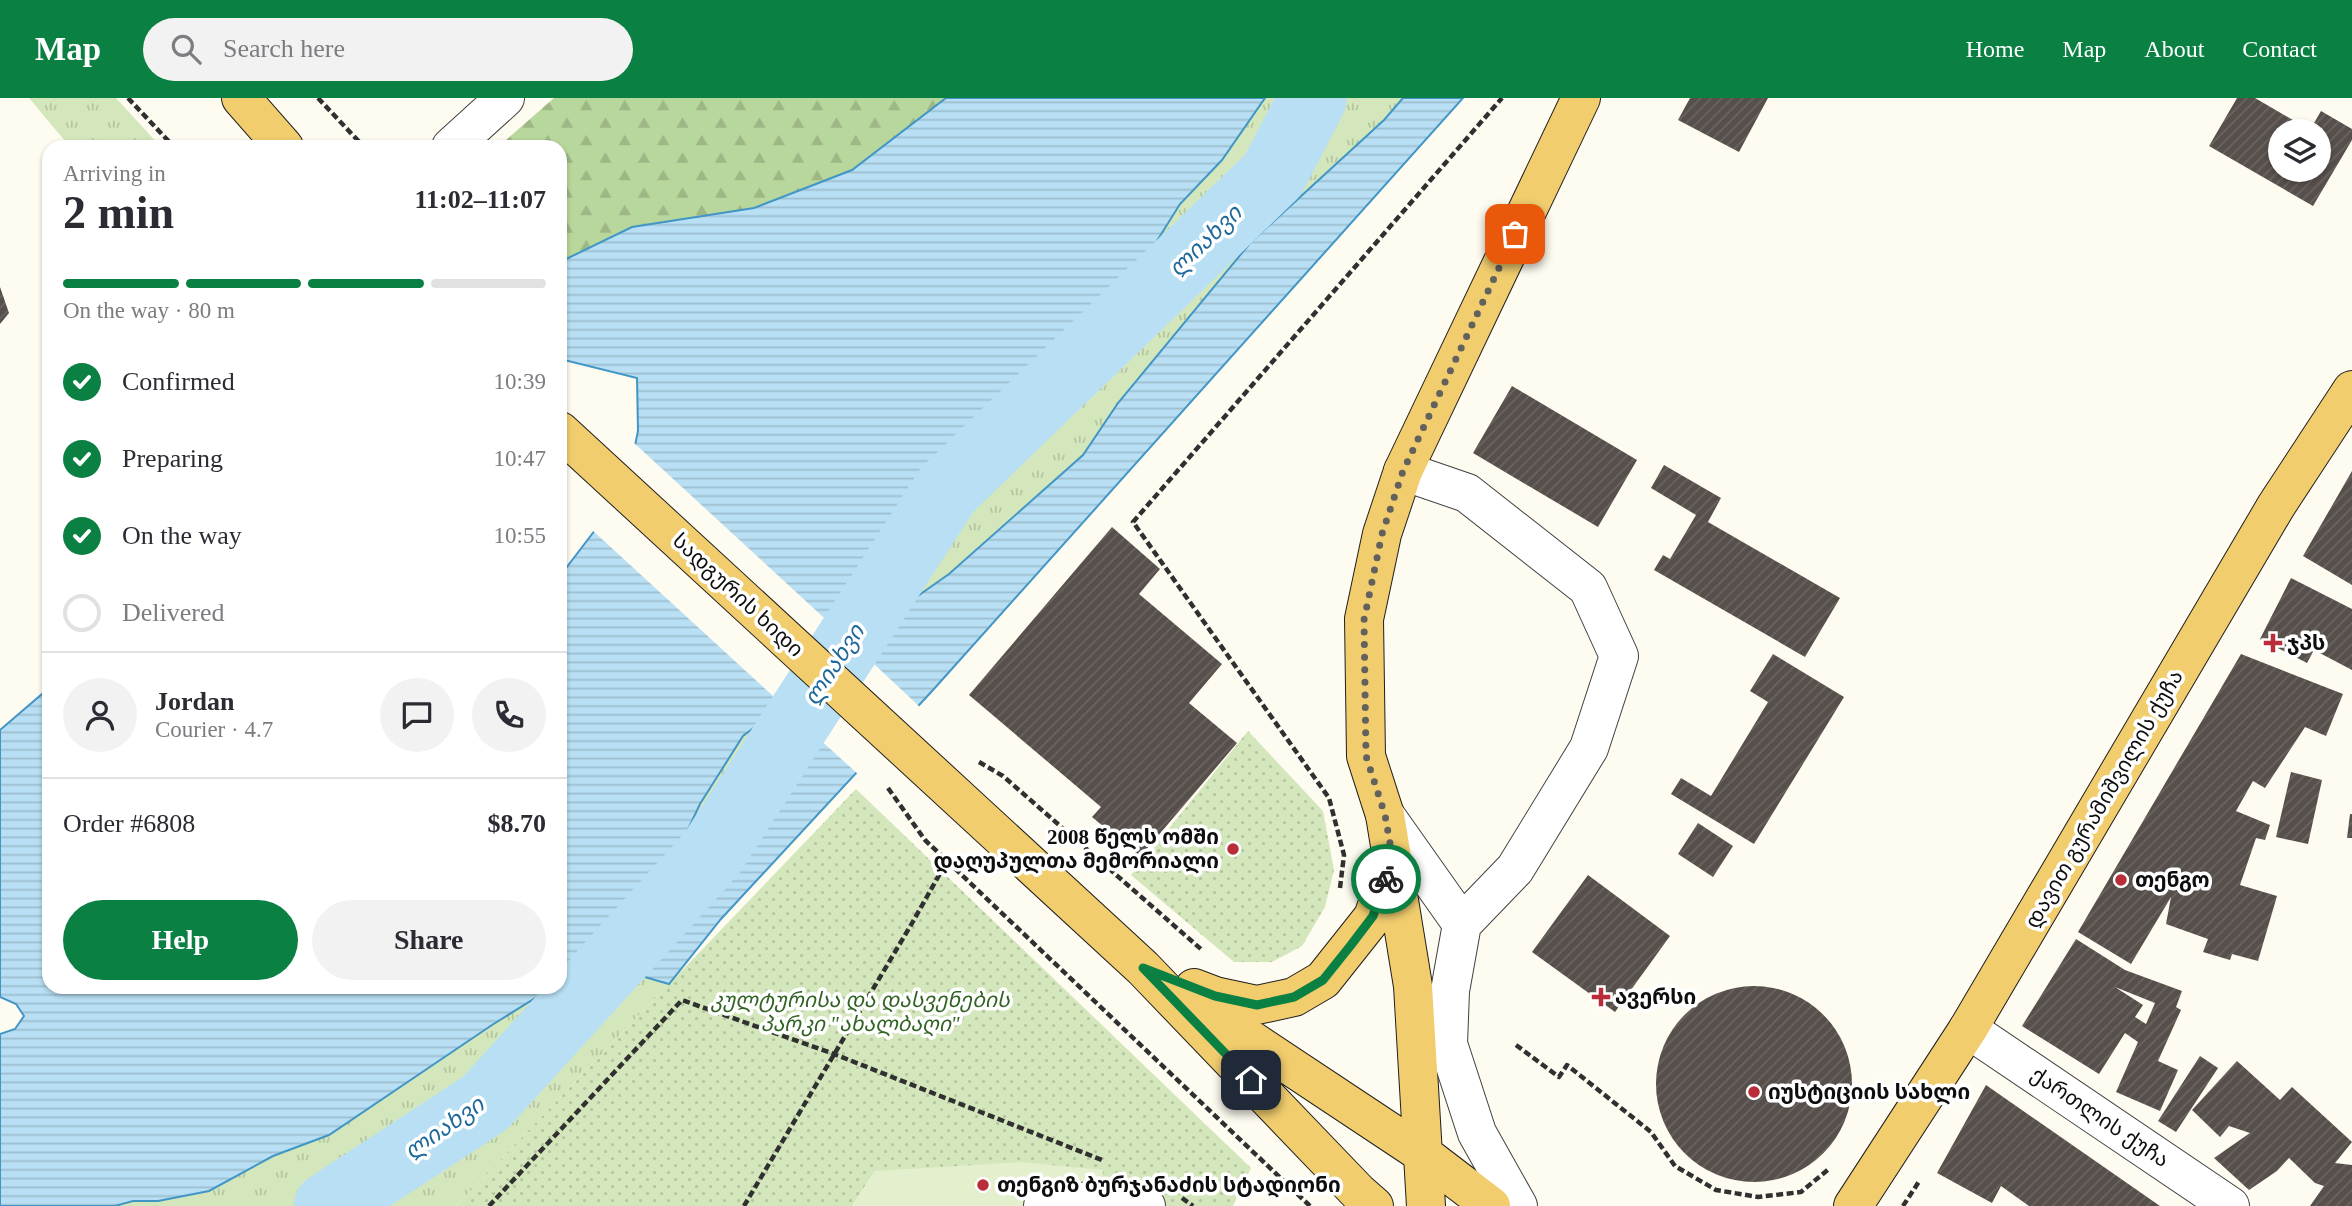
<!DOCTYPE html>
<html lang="en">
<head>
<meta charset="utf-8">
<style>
	:root { --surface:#fff; --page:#f2f2f3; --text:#2b2b33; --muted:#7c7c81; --line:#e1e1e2; --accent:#0b8043 }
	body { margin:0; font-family:"Times New Roman","Noto Sans Georgian",serif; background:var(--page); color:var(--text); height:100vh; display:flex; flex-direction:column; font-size:26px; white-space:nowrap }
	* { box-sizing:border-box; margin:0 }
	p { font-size:23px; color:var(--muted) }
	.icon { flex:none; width:38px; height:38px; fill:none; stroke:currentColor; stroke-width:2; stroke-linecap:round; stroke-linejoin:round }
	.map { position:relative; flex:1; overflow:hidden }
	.details { position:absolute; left:42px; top:42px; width:525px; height:854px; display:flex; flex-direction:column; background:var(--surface); border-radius:21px; box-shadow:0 2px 5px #0004 }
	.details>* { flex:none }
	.buttons { position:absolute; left:2268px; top:21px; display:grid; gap:14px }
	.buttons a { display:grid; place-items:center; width:63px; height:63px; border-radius:50%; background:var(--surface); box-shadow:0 2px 5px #0004; font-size:35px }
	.pin { position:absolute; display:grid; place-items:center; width:60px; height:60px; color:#fff; margin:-30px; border-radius:14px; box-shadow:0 4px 10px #0006 }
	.courier { position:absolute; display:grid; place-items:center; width:70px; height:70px; margin:-35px; border:5px solid #0b8043; border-radius:50%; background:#fff; color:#222; box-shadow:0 2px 9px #0007 }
	.summary em { font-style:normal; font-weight:800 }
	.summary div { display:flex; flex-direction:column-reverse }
	.summary { display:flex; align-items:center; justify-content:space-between; height:119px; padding:0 21px }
	h1 { font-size:46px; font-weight:800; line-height:52px }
	.bar { display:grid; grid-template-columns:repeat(4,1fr); gap:10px 7px; align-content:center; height:84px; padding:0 21px }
	.bar i { height:9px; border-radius:5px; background:var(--line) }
	.bar .on { background:var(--accent) }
	.bar p { grid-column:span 4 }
	.line { display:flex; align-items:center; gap:18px; padding:0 21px; border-top:2px solid var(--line) }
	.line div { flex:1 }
	.round { display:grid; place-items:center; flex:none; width:74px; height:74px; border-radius:37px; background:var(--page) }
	ol { padding:0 21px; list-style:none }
	li { display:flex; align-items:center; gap:21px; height:77px }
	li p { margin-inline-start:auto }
	li .icon { padding:7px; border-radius:50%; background:var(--accent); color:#fff; stroke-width:4 }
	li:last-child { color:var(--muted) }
	li i { width:38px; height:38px; border:4px solid var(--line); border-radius:50% }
	.action { display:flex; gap:14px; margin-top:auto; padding:14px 21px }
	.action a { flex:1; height:80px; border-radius:42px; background:var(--accent); color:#fff; font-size:28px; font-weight:800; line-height:80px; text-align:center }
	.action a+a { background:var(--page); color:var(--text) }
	header { display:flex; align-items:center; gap:42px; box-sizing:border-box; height:98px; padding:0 35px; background:var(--accent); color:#fff }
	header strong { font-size:33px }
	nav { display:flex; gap:38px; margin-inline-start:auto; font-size:24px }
	.search { width:490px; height:63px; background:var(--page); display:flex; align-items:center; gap:18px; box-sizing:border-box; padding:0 24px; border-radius:38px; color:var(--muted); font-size:26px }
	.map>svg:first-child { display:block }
	.grass { fill:url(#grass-tufts) }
	.forest { fill:url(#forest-firs) }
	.park { fill:url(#park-dots) }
	.pitch { fill:#e4efcd }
	.water { fill:url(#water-rules); stroke:#4296c6; stroke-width:2 }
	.pier { fill:#fefbf1 }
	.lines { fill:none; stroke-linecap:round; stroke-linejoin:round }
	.river { stroke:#b8dff3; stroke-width:68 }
	.building { fill:url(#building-hatch); fill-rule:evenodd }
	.minor-casing { stroke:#414141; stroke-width:40 }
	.major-casing { stroke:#1f1f1f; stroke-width:40 }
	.path { stroke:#303030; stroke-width:4.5; stroke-dasharray:7 3.5; stroke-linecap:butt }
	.minor { stroke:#fff; stroke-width:38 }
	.major { stroke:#f1cd6e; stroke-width:38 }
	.done { stroke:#62615d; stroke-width:7; stroke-dasharray:0 12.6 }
	.route { stroke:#0b8043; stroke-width:9 }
	.poi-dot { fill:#b82d38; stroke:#fff; stroke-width:2.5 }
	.labels { text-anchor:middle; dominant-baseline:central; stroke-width:7; stroke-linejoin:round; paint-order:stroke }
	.street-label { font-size:21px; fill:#0e0e0e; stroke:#fff }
	.poi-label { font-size:21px; font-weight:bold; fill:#0e0e0e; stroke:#fff; text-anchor:start }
	.park-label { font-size:21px; font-style:italic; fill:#316322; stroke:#fff }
	.water-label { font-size:23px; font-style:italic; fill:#1e689a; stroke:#fff }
</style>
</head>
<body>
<header>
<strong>Map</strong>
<div class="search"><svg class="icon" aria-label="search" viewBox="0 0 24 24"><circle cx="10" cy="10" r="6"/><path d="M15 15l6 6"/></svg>Search here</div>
<nav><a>Home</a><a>Map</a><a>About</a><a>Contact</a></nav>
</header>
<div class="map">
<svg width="2352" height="1108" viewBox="0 0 2352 1108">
	<defs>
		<pattern id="grass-tufts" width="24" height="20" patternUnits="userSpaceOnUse" patternTransform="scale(1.75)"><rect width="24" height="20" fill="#d4e7bc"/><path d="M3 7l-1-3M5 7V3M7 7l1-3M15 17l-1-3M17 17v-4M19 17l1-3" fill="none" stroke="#b5c5a0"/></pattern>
		<pattern id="forest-firs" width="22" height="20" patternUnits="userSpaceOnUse" patternTransform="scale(1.75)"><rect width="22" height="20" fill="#b8d79c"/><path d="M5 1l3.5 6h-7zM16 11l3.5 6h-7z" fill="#9db785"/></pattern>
		<pattern id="park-dots" width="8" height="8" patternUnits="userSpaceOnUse" patternTransform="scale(1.75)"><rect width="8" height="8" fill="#d4e7bc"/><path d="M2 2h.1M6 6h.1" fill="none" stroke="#b5c5a0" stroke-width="1.8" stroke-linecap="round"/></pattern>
		<pattern id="water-rules" width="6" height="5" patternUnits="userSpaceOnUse" patternTransform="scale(1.75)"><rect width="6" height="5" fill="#b8dff3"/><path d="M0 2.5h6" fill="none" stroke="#9dbecf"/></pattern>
		<pattern id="building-hatch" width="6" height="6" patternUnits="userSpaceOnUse" patternTransform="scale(1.75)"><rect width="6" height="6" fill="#574f4b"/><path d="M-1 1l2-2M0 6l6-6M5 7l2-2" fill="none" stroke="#6a6461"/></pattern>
	</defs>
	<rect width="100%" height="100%" fill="#fefbf1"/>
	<path class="grass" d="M 29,0 L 116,0 L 161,49 L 70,49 Z
		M 1265,0 L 1403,0 L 1384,22 L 1251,144 L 1118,305 L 1083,357 L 949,476 L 908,504 L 791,662 L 766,712 L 691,805 L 624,844 L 659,793 L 700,706 L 743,638 L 768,621 L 838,510 L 856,476 L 908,417 L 954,382 L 1007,322 L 1029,282 L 1067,252 L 1106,227 L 1130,194 L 1145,162 L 1180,106 L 1222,62 Z
		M 596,871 L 631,875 L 669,886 L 456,1108 L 115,1108 L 133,1103 L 158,1103 L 209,1093 L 274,1058 L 329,1037 L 492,927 L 553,889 L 560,889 L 562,883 Z"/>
	<path class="forest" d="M 554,0 L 946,0 L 852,72 L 754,110 L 632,129 L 560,164 L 560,49 L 498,49 Z"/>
	<path class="park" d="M 1248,633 L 1323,713 L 1334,772 L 1325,809 L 1302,848 L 1272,864 L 1234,864 L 1131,777 Z
		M 856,691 L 1251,1070 L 1233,1108 L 1100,1108 L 875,1073 L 852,1108 L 456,1108 Z"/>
	<path class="pitch" d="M 1021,1064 L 1103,1072 L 1100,1108 L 852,1108 L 875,1073 Z"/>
	<path class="water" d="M 946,0 L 1265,0 L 1222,62 L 1180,106 L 1145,162 L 1130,194 L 1106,227 L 1067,252 L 1029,282 L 984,359 L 908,417 L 856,476 L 820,551 L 800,584 L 779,611 L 743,638 L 700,706 L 659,793 L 626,843 L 692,805 L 734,754 L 766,712 L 791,662 L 878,526 L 949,476 L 1083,357 L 1118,305 L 1251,144 L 1384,22 L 1403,0 L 1463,0 L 933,592 L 721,821 L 669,886 L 631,875 L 596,871 L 560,884 L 560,478 L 605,419 L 630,372 L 638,333 L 637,280 L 560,261 L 560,164 L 632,129 L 754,110 L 852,72 Z
		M 49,590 L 49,746 L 43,759 L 49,761 L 49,889 L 553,889 L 492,927 L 329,1037 L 273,1058 L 209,1093 L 158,1103 L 133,1103 L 115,1108 L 0,1108 L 0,936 L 15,931 L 24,918 L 16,906 L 0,899 L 0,632 Z"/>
	<path class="pier" d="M 633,344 L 834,529 L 823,553 L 803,586 L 785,609 L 591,431 L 602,417 L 627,370 Z
		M 858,551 L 921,610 L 859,677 L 807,630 Z"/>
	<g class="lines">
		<path class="river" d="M 328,1108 L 485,1005 L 712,755 L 947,392 L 1273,77 L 1313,0"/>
	</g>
	<path class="building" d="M 1690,0 L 1768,0 L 1739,54 L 1678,22 Z
		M 2237,0 L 2255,0 L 2310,32 L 2321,13 L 2352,31 L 2352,42 L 2313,108 L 2209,48 ZM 2280,33 L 2319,33 L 2319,72 L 2280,72 Z
		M 0,189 L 9,215 L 0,226 Z
		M 1512,288 L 1637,362 L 1598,429 L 1473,355 Z
		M 1664,367 L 1721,400 L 1708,424 L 1840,500 L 1805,559 L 1654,472 L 1663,457 L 1670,461 L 1696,417 L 1651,390 Z
		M 2352,373 L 2352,487 L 2303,458 Z
		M 1112,429 L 1160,471 L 1139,496 L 1222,566 L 1189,605 L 1237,645 L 1140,759 L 1092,719 L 1101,709 L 969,597 Z
		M 2291,480 L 2352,511 L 2352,572 L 2314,552 L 2307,565 L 2260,541 Z
		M 1773,556 L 1844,599 L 1754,746 L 1671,696 L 1681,680 L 1711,698 L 1768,604 L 1750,593 Z
		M 2241,556 L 2343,596 L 2326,638 L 2305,629 L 2265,690 L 2253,683 L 2236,713 L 2270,727 L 2265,742 L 2256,740 L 2240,787 L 2277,798 L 2258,863 L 2232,856 L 2230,862 L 2203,854 L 2208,841 L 2166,826 L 2171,799 L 2131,866 L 2078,834 Z
		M 2291,674 L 2322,682 L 2308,746 L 2276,739 Z
		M 2350,716 L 2352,716 L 2352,740 L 2347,740 Z
		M 1698,725 L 1733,748 L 1713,779 L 1678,756 Z
		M 1588,777 L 1670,838 L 1615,914 L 1532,854 Z
		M 2076,841 L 2125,872 L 2182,893 L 2176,909 L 2181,912 L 2158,963 L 2178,972 L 2160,1013 L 2116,994 L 2138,944 L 2125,935 L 2099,976 L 2022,928 ZM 2115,889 L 2155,905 L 2146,926 L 2135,919 L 2143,907 Z
		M1656 986a98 98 0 1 1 196 0a98 98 0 1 1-196 0Z
		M 2200,958 L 2218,970 L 2176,1034 L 2158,1023 Z
		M 2237,963 L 2280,1002 L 2292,989 L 2352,1044 L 2335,1065 L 2352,1067 L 2352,1108 L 2310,1108 L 2324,1088 L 2315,1085 L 2289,1060 L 2277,1073 L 2249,1092 L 2214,1060 L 2250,1035 L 2229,1028 L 2220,1039 L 2192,1012 Z
		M 1986,987 L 2160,1108 L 2029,1108 L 2001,1088 L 1992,1105 L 1937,1075 Z"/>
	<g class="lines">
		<defs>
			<path id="minor" d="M 451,49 L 505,0
				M 1403,373 L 1467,395 L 1588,490 L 1619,558 L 1589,650 L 1515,771 L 1462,826 L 1450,893 L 1448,946 L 1477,1035 L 1518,1108
				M 1385,717 L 1462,826
				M 1968,931 L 2230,1108
				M 1043,1108 L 1101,1102 L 1146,1108"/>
			<path id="major" d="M 241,0 L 284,49
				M 560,333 L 1143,870 L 1358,1094 L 1374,1108
				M 1194,890 L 1215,898 L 1257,907 L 1294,899 L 1323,882 L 1373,819 L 1391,767
				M 1203,910 L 1423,1056 L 1491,1108
				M 1426,1108 L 1413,888 L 1385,717 L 1366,658 L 1364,521 L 1382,436 L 1403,373 L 1581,0
				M 1853,1108 L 1968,931 L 2276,408 L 2352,292"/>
		</defs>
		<use href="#minor" class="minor-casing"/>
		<use href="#major" class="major-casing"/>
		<path class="path" d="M 128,0 L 174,49
			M 318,0 L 364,49
			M 979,664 L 1003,678 L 1202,852
			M 888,690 L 925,742 L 1310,1108
			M 1340,790 L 1344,757 L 1329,700 L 1133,424 L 1502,0
			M 1516,947 L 1559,979 L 1567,967 L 1651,1034 L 1675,1068 L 1716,1092 L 1758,1099 L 1801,1094 L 1830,1070
			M 1182,1100 L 1193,1108
			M 489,1108 L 682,902 L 834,956 L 1102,1062
			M 744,1108 L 911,827 L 947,763
			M 1903,1108 L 1920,1082"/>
		<use href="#minor" class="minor"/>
		<use href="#major" class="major"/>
	</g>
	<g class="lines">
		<path class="done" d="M 1386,781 L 1393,762 L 1385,717 L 1366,658 L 1364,522 L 1382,436 L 1403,373 L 1515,136"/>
		<path class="route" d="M 1251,982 L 1143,870 L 1215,898 L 1257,907 L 1294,899 L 1323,882 L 1351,847 L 1373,818 L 1386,781"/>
	</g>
	<g class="poi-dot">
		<path d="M2269.5 534.5h7v7h7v7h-7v7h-7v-7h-7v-7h7z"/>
		<circle cx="1233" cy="751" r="7"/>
		<circle cx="2121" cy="782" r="7"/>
		<path d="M1597.5 888.5h7v7h7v7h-7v7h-7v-7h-7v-7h7z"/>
		<circle cx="1754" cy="994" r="7"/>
		<circle cx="983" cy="1087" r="7"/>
	</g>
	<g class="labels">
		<g class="street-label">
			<text transform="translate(738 497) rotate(43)">სადგურის ხიდი</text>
			<text transform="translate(2104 701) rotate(-60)">დავით გურამიშვილის ქუჩა</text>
			<text transform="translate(2100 1019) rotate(34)">ქართლის ქუჩა</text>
		</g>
		<g class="poi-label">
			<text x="2287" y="545">ჯპს</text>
			<text x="1219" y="739" text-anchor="end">2008 წელს ომში<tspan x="1219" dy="24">დაღუპულთა მემორიალი</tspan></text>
			<text x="2135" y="782">თენგო</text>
			<text x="1615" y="899">ავერსი</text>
			<text x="1768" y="994">იუსტიციის სახლი</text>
			<text x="997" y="1087">თენგიზ ბურჯანაძის სტადიონი</text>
		</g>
		<g class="park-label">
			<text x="860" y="902">კულტურისა და დასვენების<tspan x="860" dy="24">პარკი "ახალბაღი"</tspan></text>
		</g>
		<g class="water-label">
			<text transform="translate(1205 143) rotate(-44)">ლიახვი</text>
			<text transform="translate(834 567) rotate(-57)">ლიახვი</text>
			<text transform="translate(444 1030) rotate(-35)">ლიახვი</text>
		</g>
	</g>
</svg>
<div class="buttons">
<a><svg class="icon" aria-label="layers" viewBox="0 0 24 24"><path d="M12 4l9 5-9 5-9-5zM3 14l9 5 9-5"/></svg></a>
</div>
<div class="pin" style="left:1515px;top:136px;background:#ea580c"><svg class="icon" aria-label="bag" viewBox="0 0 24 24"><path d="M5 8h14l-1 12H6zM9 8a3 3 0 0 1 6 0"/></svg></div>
<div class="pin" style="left:1251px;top:982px;background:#1f2937"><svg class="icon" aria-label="home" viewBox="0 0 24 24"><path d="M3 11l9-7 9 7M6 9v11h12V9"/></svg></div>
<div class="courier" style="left:1386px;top:781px"><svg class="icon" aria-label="bike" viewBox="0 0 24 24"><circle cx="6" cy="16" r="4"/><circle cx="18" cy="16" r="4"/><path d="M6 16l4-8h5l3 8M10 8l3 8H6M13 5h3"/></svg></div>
<section class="details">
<div class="summary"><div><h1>2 min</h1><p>Arriving in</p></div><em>11:02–11:07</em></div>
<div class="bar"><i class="on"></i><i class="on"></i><i class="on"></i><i></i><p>On the way · 80 m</p></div>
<ol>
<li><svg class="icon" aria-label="check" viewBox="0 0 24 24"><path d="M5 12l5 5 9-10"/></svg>Confirmed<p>10:39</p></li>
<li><svg class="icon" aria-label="check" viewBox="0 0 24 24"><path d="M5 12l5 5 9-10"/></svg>Preparing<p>10:47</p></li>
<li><svg class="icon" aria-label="check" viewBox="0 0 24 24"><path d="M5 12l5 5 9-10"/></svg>On the way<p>10:55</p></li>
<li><i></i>Delivered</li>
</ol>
<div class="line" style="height:126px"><a class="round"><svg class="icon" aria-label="person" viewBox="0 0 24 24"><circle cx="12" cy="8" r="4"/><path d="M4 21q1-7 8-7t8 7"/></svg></a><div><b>Jordan</b><p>Courier · 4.7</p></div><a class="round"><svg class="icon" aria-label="chat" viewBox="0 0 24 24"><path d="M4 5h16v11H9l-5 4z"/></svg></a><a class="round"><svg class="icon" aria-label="phone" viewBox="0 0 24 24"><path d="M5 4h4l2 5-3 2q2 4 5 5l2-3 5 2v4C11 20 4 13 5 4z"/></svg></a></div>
<div class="line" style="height:91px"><div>Order #6808</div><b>$8.70</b></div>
<div class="action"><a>Help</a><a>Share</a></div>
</section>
</div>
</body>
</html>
